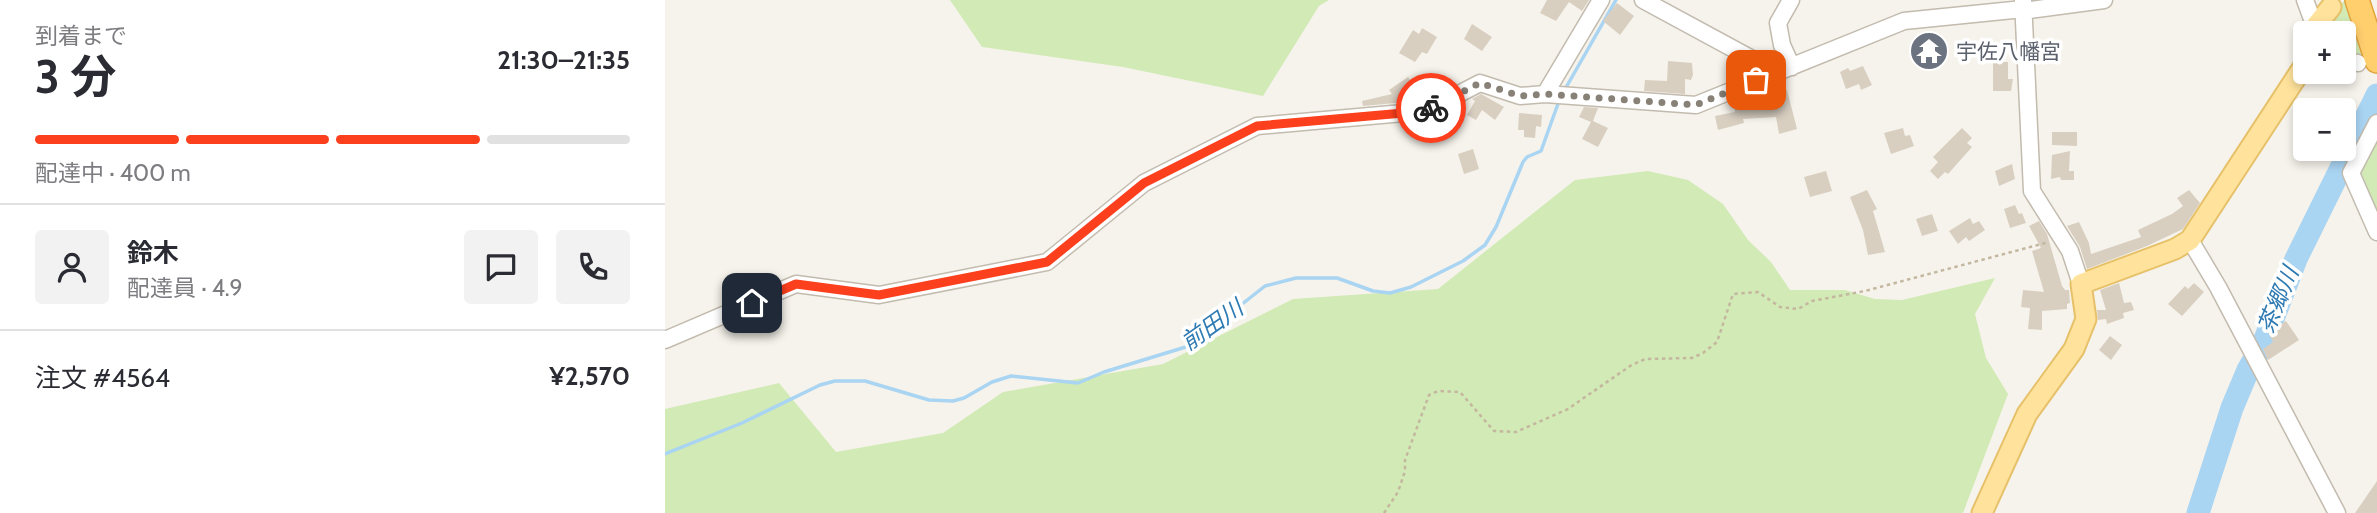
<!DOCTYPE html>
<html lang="ja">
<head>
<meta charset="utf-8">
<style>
	:root { --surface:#fff; --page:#f2f2f3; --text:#2b2b33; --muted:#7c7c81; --line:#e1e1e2; --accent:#fc3f1d }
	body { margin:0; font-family:Cabin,"Noto Sans JP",sans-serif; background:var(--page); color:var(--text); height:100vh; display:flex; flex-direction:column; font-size:26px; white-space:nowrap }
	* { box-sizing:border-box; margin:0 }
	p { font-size:23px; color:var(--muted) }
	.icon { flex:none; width:38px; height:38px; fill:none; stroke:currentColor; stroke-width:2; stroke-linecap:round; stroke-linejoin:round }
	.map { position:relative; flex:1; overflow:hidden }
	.details { display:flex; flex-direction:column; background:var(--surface); width:665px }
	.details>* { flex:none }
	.controls { position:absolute; left:1628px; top:21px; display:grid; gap:14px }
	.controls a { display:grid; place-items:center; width:63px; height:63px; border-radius:7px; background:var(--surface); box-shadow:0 4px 10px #0003; font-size:35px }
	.pin { position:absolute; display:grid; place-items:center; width:60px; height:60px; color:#fff; margin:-30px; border-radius:14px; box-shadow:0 4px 10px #0006 }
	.courier { position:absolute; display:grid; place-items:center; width:70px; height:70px; margin:-35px; border:5px solid #fc3f1d; border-radius:50%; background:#fff; color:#222; box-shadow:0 2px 9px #0007 }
	.summary em { font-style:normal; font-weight:700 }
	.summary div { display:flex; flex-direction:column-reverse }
	.summary { display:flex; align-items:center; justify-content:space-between; height:119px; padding:0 35px }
	h1 { font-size:46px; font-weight:700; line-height:52px }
	.bar { display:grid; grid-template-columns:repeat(4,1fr); gap:10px 7px; align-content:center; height:84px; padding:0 35px }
	.bar i { height:9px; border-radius:5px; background:var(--line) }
	.bar .current { background:var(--accent) }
	.bar p { grid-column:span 4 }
	.line { display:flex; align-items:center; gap:18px; padding:0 35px; border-top:2px solid var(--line) }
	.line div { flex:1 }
	.round { display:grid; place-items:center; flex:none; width:74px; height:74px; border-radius:7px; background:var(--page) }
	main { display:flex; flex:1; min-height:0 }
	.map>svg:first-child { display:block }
	.green { fill:#d2eab5 }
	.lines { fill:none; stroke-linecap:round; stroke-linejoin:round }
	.stream { stroke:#a9d4f2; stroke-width:3.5 }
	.river { stroke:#a9d4f2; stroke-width:23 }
	.building { fill:#d8cfc1 }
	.minor-casing { stroke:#c2bbae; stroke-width:19 }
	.major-casing { stroke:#e6c16a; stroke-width:23 }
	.highway-casing { stroke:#e0a43c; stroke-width:26 }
	.path { stroke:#c4b79f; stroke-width:2.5; stroke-dasharray:3.5 3.5; stroke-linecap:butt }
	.minor { stroke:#fff; stroke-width:16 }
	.major { stroke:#ffe39c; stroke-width:19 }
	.highway { stroke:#ffcf6e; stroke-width:23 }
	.done { stroke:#878178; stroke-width:7; stroke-dasharray:0 12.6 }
	.route { stroke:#fc3f1d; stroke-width:9 }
	.labels { text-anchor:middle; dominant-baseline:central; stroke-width:7; stroke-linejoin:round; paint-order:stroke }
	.worship-label { font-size:21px; fill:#5b616d; stroke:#fff; text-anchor:start }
	.water-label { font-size:23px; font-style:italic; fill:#2e7ab2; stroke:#fff }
</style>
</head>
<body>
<main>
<section class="details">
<div class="summary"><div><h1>3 分</h1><p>到着まで</p></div><em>21:30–21:35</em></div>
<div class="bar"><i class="current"></i><i class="current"></i><i class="current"></i><i></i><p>配達中 · 400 m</p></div>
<div class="line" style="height:126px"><a class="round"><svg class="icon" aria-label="person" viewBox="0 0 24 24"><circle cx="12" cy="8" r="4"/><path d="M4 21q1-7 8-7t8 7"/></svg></a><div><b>鈴木</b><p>配達員 · 4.9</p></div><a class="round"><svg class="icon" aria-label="chat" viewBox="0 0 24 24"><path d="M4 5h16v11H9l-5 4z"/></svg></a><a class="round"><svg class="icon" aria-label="phone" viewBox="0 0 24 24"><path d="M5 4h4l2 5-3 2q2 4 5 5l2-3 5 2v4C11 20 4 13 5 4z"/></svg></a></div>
<div class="line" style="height:91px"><div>注文 #4564</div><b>¥2,570</b></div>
</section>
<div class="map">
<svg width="1712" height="513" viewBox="0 0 1712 513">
	<rect width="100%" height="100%" fill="#f6f3ec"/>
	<path class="green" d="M 285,0 L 664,0 L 654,6 L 598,96 L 458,67 L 317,47 Z
		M 1679,1 L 1698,60 L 1678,55 L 1678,33 L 1657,33 L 1662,21 Z
		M 1712,138 L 1712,217 L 1693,169 Z
		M 983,171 L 1023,180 L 1058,204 L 1083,240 L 1106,262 L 1125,290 L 1180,290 L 1210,299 L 1237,300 L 1330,278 L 1310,314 L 1321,358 L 1343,394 L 1298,513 L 0,513 L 0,409 L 114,383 L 171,452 L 278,433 L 338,392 L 498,364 L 628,299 L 773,289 L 910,180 Z"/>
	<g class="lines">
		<path class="stream" d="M 899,91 L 951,0
			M 0,454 L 77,423 L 155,385 L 170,381 L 200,381 L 264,400 L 288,401 L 299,398 L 327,382 L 346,376 L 413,383 L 439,372 L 524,346 L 600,286 L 631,278 L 672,278 L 708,291 L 725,293 L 746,287 L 798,261 L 820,245 L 831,227 L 858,162 L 862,157 L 876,151 L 894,101"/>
		<path class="river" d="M 1533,513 L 1567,408 L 1583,370 L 1599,342 L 1631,259 L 1712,95"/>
	</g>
	<path class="building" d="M 882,0 L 924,0 L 917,11 L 904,2 L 891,21 L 875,13 Z
		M 952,3 L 969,16 L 955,35 L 938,21 Z
		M 807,24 L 827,37 L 817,51 L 799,39 Z
		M 757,28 L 772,37 L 762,54 L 757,52 L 750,62 L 734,53 L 748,30 L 754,34 Z
		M 1003,61 L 1027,63 L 1028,75 L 1026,80 L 1020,79 L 1020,94 L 979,91 L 980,80 L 1002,81 Z
		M 1328,62 L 1343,62 L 1343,79 L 1348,79 L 1346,91 L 1328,91 Z
		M 1198,66 L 1207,85 L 1196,90 L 1194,84 L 1181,89 L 1175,72 L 1183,68 L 1185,71 Z
		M 743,77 L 751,89 L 754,89 L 753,94 L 756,99 L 752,101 L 698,106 L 697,101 L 727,94 L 724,90 Z
		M 1122,90 L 1132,129 L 1114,134 L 1111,117 L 1078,119 L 1079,123 L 1053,130 L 1050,116 L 1070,112 L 1069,105 L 1087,101 L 1109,100 L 1107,93 Z
		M 816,94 L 839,107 L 830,120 L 817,110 L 811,120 L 802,115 L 810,101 L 807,99 Z
		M 919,107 L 933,108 L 928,121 L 943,128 L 933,147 L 917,139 L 926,122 L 914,117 Z
		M 854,113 L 877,115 L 876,127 L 871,126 L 870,138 L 859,137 L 859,130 L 853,130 Z
		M 1238,128 L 1240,136 L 1245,135 L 1249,146 L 1226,154 L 1219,133 Z
		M 1297,128 L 1307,138 L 1302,143 L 1307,147 L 1283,174 L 1280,172 L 1273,179 L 1265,171 L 1273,162 L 1268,157 Z
		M 1387,132 L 1412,132 L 1412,146 L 1387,145 Z
		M 808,149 L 814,169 L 799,174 L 793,154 Z
		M 1405,151 L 1404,171 L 1409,171 L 1409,180 L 1396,180 L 1395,177 L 1386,179 L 1387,155 Z
		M 1347,164 L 1350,179 L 1334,186 L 1330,171 Z
		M 1161,171 L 1167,191 L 1145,197 L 1139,177 Z
		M 1202,190 L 1212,209 L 1208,211 L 1220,252 L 1203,255 L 1198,230 L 1185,197 Z
		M 1524,190 L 1535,203 L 1518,229 L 1482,246 L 1422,269 L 1415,247 L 1402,226 L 1414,222 L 1424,243 L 1426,254 L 1476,237 L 1473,230 L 1507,214 L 1518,206 L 1512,198 Z
		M 1350,205 L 1354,214 L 1357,213 L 1361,223 L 1345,228 L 1339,209 Z
		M 1267,214 L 1273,231 L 1257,236 L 1251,219 Z
		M 1305,218 L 1308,224 L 1314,221 L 1320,230 L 1304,241 L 1301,237 L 1293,244 L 1284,231 Z
		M 1374,221 L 1382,234 L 1397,286 L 1400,290 L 1404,290 L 1405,303 L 1402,304 L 1402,309 L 1377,311 L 1377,330 L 1363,329 L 1365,308 L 1356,307 L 1358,290 L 1379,292 L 1367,251 L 1376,248 L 1364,226 Z
		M 1454,283 L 1459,303 L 1466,302 L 1469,310 L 1458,313 L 1459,318 L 1442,324 L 1441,319 L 1433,320 L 1432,310 L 1441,310 L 1435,290 Z
		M 1529,283 L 1539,292 L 1517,316 L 1503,304 L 1520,286 L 1523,289 Z
		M 1621,321 L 1634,340 L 1603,360 L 1598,349 L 1608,342 L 1603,332 Z
		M 1445,336 L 1457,345 L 1446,360 L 1434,350 Z
		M 1712,481 L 1712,513 L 1690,513 Z"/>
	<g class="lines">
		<defs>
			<path id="minor" d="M 978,0 L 1111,72
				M 1126,0 L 1113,23 L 1117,45 L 1127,67
				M 1358,0 L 1367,191 L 1405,251 L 1416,284
				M 1640,0 L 1650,27
				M 1358,11 L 1439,0
				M 1678,60 L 1693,63
				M 880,94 L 936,0
				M 1712,123 L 1686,173 L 1712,232
				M 1525,240 L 1553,287 L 1672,513
				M 0,340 L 131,284 L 214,295 L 382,262 L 479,183 L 592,126 L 761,111 L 815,83 L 855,96 L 880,94 L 1031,105 L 1239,21 L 1358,9"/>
			<path id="major" d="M 1649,33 L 1650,27 L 1666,7
				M 1317,513 L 1362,414 L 1409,349 L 1421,319 L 1416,284 L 1510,249 L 1525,240 L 1640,64"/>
			<path id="highway" d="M 1692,0 L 1712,61"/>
		</defs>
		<use href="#minor" class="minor-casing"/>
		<use href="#major" class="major-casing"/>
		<use href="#highway" class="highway-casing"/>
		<path class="path" d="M 719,513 L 733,492 L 740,471 L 740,460 L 764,395 L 773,391 L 795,392 L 829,431 L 851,432 L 903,409 L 965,366 L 980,359 L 1027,358 L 1038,353 L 1052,342 L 1068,294 L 1093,292 L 1115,307 L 1133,309 L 1147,301 L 1200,291 L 1384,242"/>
		<use href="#minor" class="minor"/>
		<use href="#major" class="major"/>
		<use href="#highway" class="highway"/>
	</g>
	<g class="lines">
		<path class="done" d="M 766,108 L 815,83 L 855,96 L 880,94 L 1031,105 L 1091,80"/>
		<path class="route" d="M 87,303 L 131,284 L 214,295 L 382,262 L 479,183 L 592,126 L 761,111 L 766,108"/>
	</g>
	<defs>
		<symbol id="temple-disc" viewBox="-11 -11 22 22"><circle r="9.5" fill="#6b7280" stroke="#fff"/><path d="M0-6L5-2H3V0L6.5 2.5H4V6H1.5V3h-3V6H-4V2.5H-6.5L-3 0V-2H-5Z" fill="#fff"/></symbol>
	</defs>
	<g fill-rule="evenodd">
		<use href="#temple-disc" x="1242" y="29" width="44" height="44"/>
	</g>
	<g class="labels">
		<g class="worship-label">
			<text x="1291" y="51">宇佐八幡宮</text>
		</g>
		<g class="water-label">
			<text transform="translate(1613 300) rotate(-67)">茶郷川</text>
			<text transform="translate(547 325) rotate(-35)">前田川</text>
		</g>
	</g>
</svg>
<div class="controls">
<a>+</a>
<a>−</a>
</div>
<div class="pin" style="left:1091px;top:80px;background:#ea580c"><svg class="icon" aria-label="bag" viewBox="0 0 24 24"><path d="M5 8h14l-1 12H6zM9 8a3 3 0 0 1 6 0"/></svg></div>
<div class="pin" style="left:87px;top:303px;background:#1f2937"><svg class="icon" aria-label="home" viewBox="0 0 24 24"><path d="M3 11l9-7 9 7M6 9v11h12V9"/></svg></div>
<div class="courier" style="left:766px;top:108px"><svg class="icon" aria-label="bike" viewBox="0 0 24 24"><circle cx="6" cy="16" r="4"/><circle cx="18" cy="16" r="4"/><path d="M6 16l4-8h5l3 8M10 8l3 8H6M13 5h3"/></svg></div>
</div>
</main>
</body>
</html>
